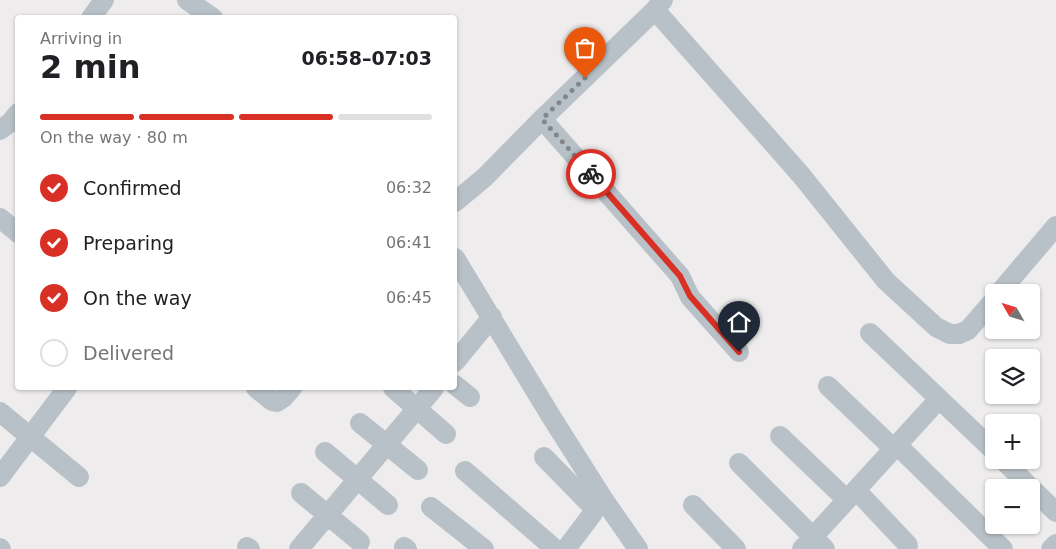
<!DOCTYPE html>
<html lang="en">
<head>
<meta charset="utf-8">
<style>
	:root { --surface:#fff; --page:#f6f6f6; --text:#202124; --muted:#757577; --line:#e0e0e0; --accent:#d93025 }
	body { margin:0; font-family:"DejaVu Sans",sans-serif; background:var(--page); color:var(--text); height:100vh; display:flex; flex-direction:column; font-size:19px; white-space:nowrap }
	* { box-sizing:border-box; margin:0 }
	p { font-size:16px; color:var(--muted) }
	.icon { flex:none; width:28px; height:28px; fill:none; stroke:currentColor; stroke-width:2; stroke-linecap:round; stroke-linejoin:round }
	.map { position:relative; flex:1; overflow:hidden }
	.side { position:absolute; left:15px; top:15px; width:442px; height:375px; display:flex; flex-direction:column; background:var(--surface); border-radius:5px; box-shadow:0 1px 4px #0004 }
	.side>* { flex:none }
	.needle { width:32px; rotate:309deg }
	.fabs { position:absolute; left:985px; top:284px; display:grid; gap:10px }
	.fabs a { display:grid; place-items:center; width:55px; height:55px; border-radius:5px; background:var(--surface); box-shadow:0 1px 4px #0004; font-size:25px }
	.pin { position:absolute; display:grid; place-items:center; width:42px; height:42px; color:#fff; margin:-51px -21px; border-radius:50% 50% 50% 0; rotate:-45deg; box-shadow:0 0 5px #0007 }
	.pin .icon { rotate:45deg }
	.courier { position:absolute; display:grid; place-items:center; width:50px; height:50px; margin:-25px; border:4px solid #d93025; border-radius:50%; background:#fff; color:#222; box-shadow:0 1px 6px #0007 }
	.summary em { font-style:normal; font-weight:700 }
	.summary div { display:flex; flex-direction:column-reverse }
	.summary { display:flex; align-items:center; justify-content:space-between; height:85px; padding:0 25px }
	h1 { font-size:32px; font-weight:700; line-height:38px }
	.bar { display:grid; grid-template-columns:repeat(4,1fr); gap:8px 5px; align-content:center; height:60px; padding:0 25px }
	.bar i { height:6px; border-radius:4px; background:var(--line) }
	.bar .active { background:var(--accent) }
	.bar p { grid-column:span 4 }
	ol { padding:0 25px; list-style:none }
	li { display:flex; align-items:center; gap:15px; height:55px }
	li p { margin-inline-start:auto }
	li .icon { padding:5px; border-radius:50%; background:var(--accent); color:#fff; stroke-width:4 }
	li:last-child { color:var(--muted) }
	li i { width:28px; height:28px; border:2px solid var(--line); border-radius:50% }
	.map>svg:first-child { display:block }
	.lines { fill:none; stroke-linecap:round; stroke-linejoin:round }
	.minor { stroke:#b8c1c7; stroke-width:20 }
	.done { stroke:#81878b; stroke-width:5; stroke-dasharray:0 9 }
	.route { stroke:#d93025; stroke-width:6 }
</style>
</head>
<body>
<div class="map">
<svg width="1056" height="549" viewBox="0 0 1056 549">
	<rect width="100%" height="100%" fill="#eeecec"/>
	<g class="lines">
		<path class="minor" d="M 187,0 L 213,18
			M 663,0 L 655,10 L 801,175 L 886,281 L 936,327 L 950,334 L 959,334 L 968,330 L 994,300
			M 91,18 L 104,0
			M 542,119 L 680,276 L 690,297 L 739,352
			M 0,130 L 11,122 L 18,113
			M 455,202 L 485,177 L 542,119 L 655,10
			M 0,218 L 18,233
			M 455,258 L 552,418 L 604,500 L 638,549
			M 1000,292 L 1056,226
			M 870,333 L 994,451
			M 455,362 L 492,317
			M 455,385 L 470,397
			M 828,386 L 894,449
			M 256,388 L 272,401 L 277,402 L 283,398 L 292,388
			M 393,388 L 446,434
			M 0,412 L 79,477
			M 360,423 L 418,470
			M 780,436 L 847,500
			M 897,445 L 1003,549
			M 325,452 L 388,505
			M 544,457 L 590,504 L 593,510 L 593,513 L 566,549
			M 1003,460 L 1031,488
			M 739,463 L 825,549
			M 465,471 L 555,549
			M 0,477 L 67,388
			M 1031,488 L 1056,512
			M 856,490 L 908,545
			M 301,493 L 360,542
			M 693,505 L 736,549
			M 431,507 L 484,549
			M 247,547 L 250,549
			M 404,547 L 407,549
			M 0,548 L 1,549
			M 299,549 L 434,388
			M 802,549 L 939,399
			M 1051,549 L 1056,544"/>
	</g>
	<g class="lines">
		<path class="done" d="M 585,78 L 542,119 L 591,174"/>
		<path class="route" d="M 591,174 L 680,276 L 690,296 L 739,352"/>
	</g>
</svg>
<div class="fabs">
<a><svg class="needle" viewBox="-14 -14 28 28"><path d="M0-13l5 13h-10z" fill="#e53935"/><path d="M0 13l5-13h-10z" fill="#757577"/></svg></a>
<a><svg class="icon" aria-label="layers" viewBox="0 0 24 24"><path d="M12 4l9 5-9 5-9-5zM3 14l9 5 9-5"/></svg></a>
<a>+</a>
<a>−</a>
</div>
<div class="pin" style="left:585px;top:78px;background:#ea580c"><svg class="icon" aria-label="bag" viewBox="0 0 24 24"><path d="M5 8h14l-1 12H6zM9 8a3 3 0 0 1 6 0"/></svg></div>
<div class="pin" style="left:739px;top:352px;background:#1f2937"><svg class="icon" aria-label="home" viewBox="0 0 24 24"><path d="M3 11l9-7 9 7M6 9v11h12V9"/></svg></div>
<div class="courier" style="left:591px;top:174px"><svg class="icon" aria-label="bike" viewBox="0 0 24 24"><circle cx="6" cy="16" r="4"/><circle cx="18" cy="16" r="4"/><path d="M6 16l4-8h5l3 8M10 8l3 8H6M13 5h3"/></svg></div>
<section class="side">
<div class="summary"><div><h1>2 min</h1><p>Arriving in</p></div><em>06:58–07:03</em></div>
<div class="bar"><i class="active"></i><i class="active"></i><i class="active"></i><i></i><p>On the way · 80 m</p></div>
<ol>
<li><svg class="icon" aria-label="check" viewBox="0 0 24 24"><path d="M5 12l5 5 9-10"/></svg>Confirmed<p>06:32</p></li>
<li><svg class="icon" aria-label="check" viewBox="0 0 24 24"><path d="M5 12l5 5 9-10"/></svg>Preparing<p>06:41</p></li>
<li><svg class="icon" aria-label="check" viewBox="0 0 24 24"><path d="M5 12l5 5 9-10"/></svg>On the way<p>06:45</p></li>
<li><i></i>Delivered</li>
</ol>
</section>
</div>
</body>
</html>
